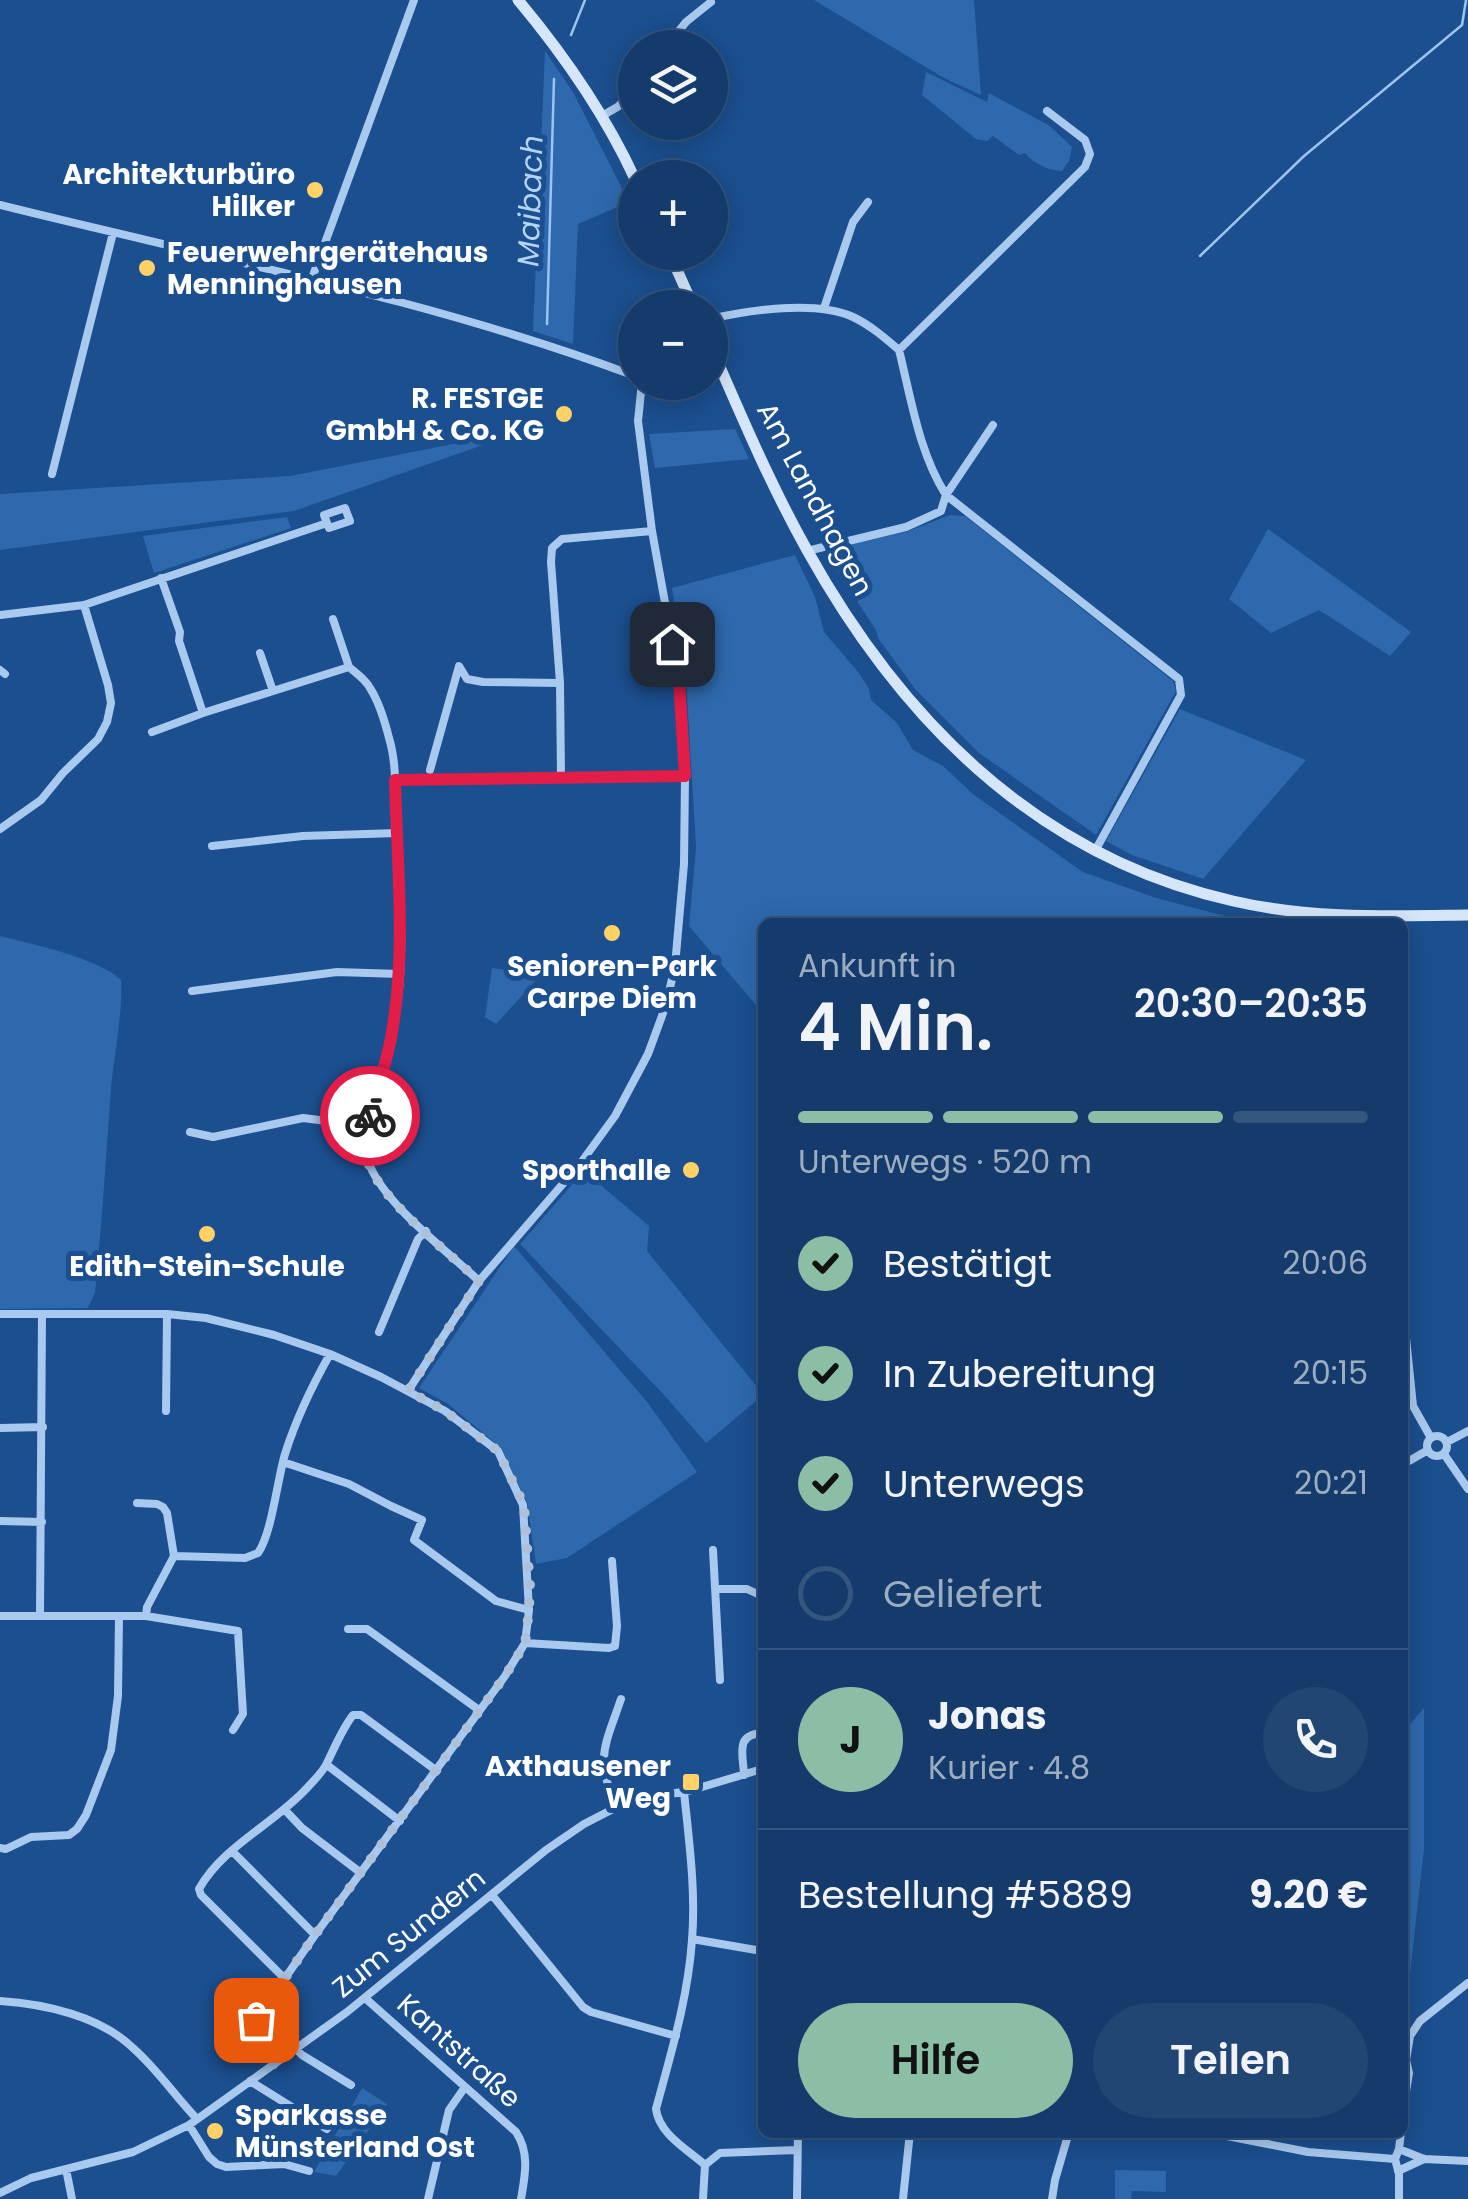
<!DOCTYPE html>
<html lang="de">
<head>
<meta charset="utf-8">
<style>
	:root { --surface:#143b6b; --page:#214673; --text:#f1f3f6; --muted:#9dadc1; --line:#33557e; --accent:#8abfa5 }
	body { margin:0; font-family:Poppins,sans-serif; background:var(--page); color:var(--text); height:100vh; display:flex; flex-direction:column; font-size:38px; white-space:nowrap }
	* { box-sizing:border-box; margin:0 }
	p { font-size:32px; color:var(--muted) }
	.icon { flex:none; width:55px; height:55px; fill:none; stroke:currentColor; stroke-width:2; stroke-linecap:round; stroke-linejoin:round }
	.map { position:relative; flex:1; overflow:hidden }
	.panel { position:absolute; left:758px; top:918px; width:650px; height:1220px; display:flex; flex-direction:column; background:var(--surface); border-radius:15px; box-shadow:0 5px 25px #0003,0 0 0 2px var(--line) }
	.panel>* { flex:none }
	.fabs { position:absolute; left:618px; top:30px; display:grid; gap:20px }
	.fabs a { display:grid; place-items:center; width:110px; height:110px; border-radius:50%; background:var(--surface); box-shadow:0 5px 25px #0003,0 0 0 2px var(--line); font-size:50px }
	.pin { position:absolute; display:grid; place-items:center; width:85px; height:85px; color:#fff; margin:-42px; border-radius:20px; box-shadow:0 5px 15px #0006 }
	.courier { position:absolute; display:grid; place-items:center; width:100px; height:100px; margin:-50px; border:8px solid #e11d48; border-radius:50%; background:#fff; color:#222; box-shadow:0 2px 12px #0007 }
	.summary em { font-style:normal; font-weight:600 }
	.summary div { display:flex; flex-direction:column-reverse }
	.summary { display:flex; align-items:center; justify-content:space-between; height:170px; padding:0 40px }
	h1 { font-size:65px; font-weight:600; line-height:75px }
	.bar { display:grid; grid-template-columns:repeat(4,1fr); gap:15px 10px; align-content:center; height:120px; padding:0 40px }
	.bar i { height:12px; border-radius:8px; background:var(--line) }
	.bar .active { background:var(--accent) }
	.bar p { grid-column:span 4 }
	.line { display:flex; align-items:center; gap:25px; padding:0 40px; border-top:2px solid var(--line) }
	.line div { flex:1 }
	.round { display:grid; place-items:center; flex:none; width:105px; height:105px; border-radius:52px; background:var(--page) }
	ol { padding:0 40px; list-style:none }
	li { display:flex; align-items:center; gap:30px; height:110px }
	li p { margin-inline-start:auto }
	li .icon { padding:10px; border-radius:50%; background:var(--accent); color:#111; stroke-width:4 }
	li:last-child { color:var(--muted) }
	li i { width:55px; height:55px; border:5px solid var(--line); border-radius:50% }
	.cta { display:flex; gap:20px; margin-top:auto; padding:20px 40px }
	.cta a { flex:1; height:115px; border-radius:60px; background:var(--accent); color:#111; font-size:40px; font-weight:600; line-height:115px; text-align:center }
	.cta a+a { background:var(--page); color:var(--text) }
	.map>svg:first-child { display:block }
	.green { fill:#2e69ad }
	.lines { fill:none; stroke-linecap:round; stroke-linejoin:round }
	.stream { stroke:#9cc4f0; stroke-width:2.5 }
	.street { stroke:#a9c9ee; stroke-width:8 }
	.secondary { stroke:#d6e6fa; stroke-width:11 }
	.done { stroke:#afc1d8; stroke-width:10; stroke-dasharray:0 18 }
	.route { stroke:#e11d48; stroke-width:12 }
	.poi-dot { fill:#ffd166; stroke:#1b4f8f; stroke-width:4 }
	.labels { text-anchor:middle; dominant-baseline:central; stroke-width:10; stroke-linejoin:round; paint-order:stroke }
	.poi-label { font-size:28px; font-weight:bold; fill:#fff; stroke:#1b4f8f; text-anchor:end }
	.street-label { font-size:28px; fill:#fff; stroke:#1b4f8f }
	.water-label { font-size:30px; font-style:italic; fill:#b5d3f5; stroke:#1b4f8f }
</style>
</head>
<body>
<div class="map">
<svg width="1468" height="2199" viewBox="0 0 1468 2199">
	<rect width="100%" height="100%" fill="#1b4f8f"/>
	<path class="green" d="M 814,0 L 974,0 L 981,95 L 944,78 Z
		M 545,51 L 573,92 L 629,202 L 578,224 L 573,344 L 533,331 Z
		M 926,72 L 987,102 L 989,93 L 1050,126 L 1072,147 L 1069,161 L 1062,171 C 1047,170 1034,164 1025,153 L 1019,155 L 993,136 L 987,141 L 976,139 L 922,95 Z
		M 735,429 L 749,459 L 655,468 L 649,434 Z
		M 479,439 L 483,445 L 294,511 L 0,550 L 0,494 L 290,476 Z
		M 950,515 L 965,516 L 1173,681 L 1176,691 L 1096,835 L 979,753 L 915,689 L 878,638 L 876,630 L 829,559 L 833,548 L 906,532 Z
		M 287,517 L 291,528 L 154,573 L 143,536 Z
		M 1268,529 L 1411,632 L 1390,656 L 1319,610 L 1271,633 L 1229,599 Z
		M 795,555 L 815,597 L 824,632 L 859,673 L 869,689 L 871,700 L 897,723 L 913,750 L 943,766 L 974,795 L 1083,872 L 1156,898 L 1248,922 L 762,922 L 762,1012 L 689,926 L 696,848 L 686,678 L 672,588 Z
		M 1180,709 L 1306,760 L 1203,879 L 1132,855 L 1106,841 Z
		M 0,936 C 32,944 98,958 121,980 C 123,1013 114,1054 111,1089 C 106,1156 102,1224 95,1292 L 88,1308 L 0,1309 Z
		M 492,968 L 541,975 L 496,1024 L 485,1017 Z
		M 584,1171 L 649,1226 L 647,1251 L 762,1393 L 762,1396 L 706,1443 L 665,1396 L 520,1244 Z
		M 514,1246 L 648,1403 L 697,1472 L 567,1558 L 536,1564 L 527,1502 L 501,1448 L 448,1404 L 419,1388 Z
		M 1424,1708 L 1424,1848 L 1403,2037 L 1403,1732 Z
		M 362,2088 L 387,2104 L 336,2176 L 314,2172 Z
		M 1115,2170 L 1166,2171 L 1166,2192 L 1132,2191 L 1131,2199 L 1115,2199 Z"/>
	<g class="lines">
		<path class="stream" d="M 571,35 L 585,0
			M 1200,256 L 1304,156 L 1462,25 L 1466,0
			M 547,324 L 554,79"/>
		<path class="street" d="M 665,48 L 686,22 L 711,2
			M 602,116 L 619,106 L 635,85
			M 0,205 C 212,258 430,299 635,376
			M 311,281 L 414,0
			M 824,308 L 853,222 L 868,202
			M 710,319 C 749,310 816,300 853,317 C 870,325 885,338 899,350 L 1085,167 L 1090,154 L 1085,140 L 1047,111
			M 899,350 C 911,398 919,453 946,495 L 1179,679 L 1181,695 L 1095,851
			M 52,474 L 113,233
			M 807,551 L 906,527 L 941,511 L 946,495 L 993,425
			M 161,578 L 180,632 L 179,641 L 203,713
			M 0,615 L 84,605 L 327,523 L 329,528 L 350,521 L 345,508 L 324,515 L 327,523
			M 333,619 L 349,667
			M 260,653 L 273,691
			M 0,670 L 5,674
			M 152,732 L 203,713 L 349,667 C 356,673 366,680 370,688 C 379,702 385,722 389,738 C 397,764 395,794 396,821 C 399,890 408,965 392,1033 C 384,1069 355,1132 370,1166 C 387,1206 447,1251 479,1281
			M 430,770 L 459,666 L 467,679 L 483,682 L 560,683
			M 561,777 L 560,683 L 551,562 L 552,548 L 562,539 L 652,531
			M 395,780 L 685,776
			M 0,829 L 41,800 L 63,773 L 98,739 L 107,722 L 111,703 L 108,685 L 84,605
			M 212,846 L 303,836 L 397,833
			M 192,991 L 337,972 L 399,974
			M 190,1132 L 213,1137 L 303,1118 L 367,1126
			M 1402,1299 L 1413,1406 L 1431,1438
			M 0,1314 L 167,1314 L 206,1318 L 274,1335 L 330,1354 L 381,1377 L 445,1411 L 498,1451 L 523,1505 L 529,1610 L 525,1643 L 505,1676 L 315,1935 L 256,2020 C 253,2039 263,2050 274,2065
			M 379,1332 L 418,1239 L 426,1231
			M 408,1391 L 479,1281 L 580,1164 L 615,1116 L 648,1054 L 666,1005 L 675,966 L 684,864 L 685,776 L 679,680 L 652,531 L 638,421 L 642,382
			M 166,1411 L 167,1314
			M 0,1428 L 43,1427
			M1427 1446a10 10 0 1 1 20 0a10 10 0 1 1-20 0Z
			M 1447,1442 L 1468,1431
			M 1444,1454 L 1468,1489
			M 283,1462 L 349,1484 L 391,1506 L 422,1520 L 414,1540 L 496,1601 L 529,1610
			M 1402,1465 L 1428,1450
			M 137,1503 L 157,1504 L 163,1507 L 167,1513 L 174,1556 L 147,1607 L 146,1616
			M 0,1521 L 42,1522
			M 713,1550 L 720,1680
			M 174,1556 L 245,1558 L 258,1553 C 272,1533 277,1481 285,1454 C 296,1419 312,1386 330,1354
			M 716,1589 L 747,1589 L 762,1596
			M 1402,1614 L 1406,1629 L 1402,1643
			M 0,1616 L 146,1616 L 238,1631 L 243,1714 L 233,1730
			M 40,1616 L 42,1314
			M 348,1629 L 367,1629 L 479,1710
			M 525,1643 L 609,1648 L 615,1646 L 617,1626 L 612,1561
			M 327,1765 L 400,1821
			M 744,1775 C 743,1753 735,1735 762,1733
			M 684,1792 C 689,1841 696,1891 692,1940 C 688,1998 671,2053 656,2109 C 659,2134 687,2149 705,2165 L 720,2153 L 796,2150
			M 617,1807 C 594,1759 605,1746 621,1699
			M 285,1810 L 302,1828 L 361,1873
			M 0,1848 L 6,1849 L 31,1837 L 69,1835 L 77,1829 L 86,1815 L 111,1750 L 118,1696 L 119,1616
			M 232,1851 L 315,1935
			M 492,1895 L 583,2007 L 591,2012 L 676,2036
			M 692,1939 L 762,1951
			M 284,1978 L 201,1895 L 199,1889 C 223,1846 274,1824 307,1788 C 314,1780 323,1772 327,1763 C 335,1747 342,1729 353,1715 L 361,1715 L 437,1771
			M 365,1998 L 516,2132 C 530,2153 525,2176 521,2199
			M 0,2001 C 45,2004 100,2016 133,2048 C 157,2069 175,2096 197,2119
			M 296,2049 L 302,2055 L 351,2085
			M 250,2081 L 327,2129
			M 1402,2116 L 1409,2073 L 1406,2060 L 1410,2036 L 1420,2021 L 1468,1983
			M 189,2125 L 209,2157 L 217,2164 L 226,2167 L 284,2164 L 309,2171
			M 1207,2132 L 1308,2152 L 1395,2159
			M 1399,2149 L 1424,2159 L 1468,2161
			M 66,2169 L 72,2199
			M 1398,2171 L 1424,2159
			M 0,2193 L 31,2178 L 133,2152 L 189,2125 L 347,2012 L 546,1850 L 584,1824 L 617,1807 L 644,1799 L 692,1790 L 762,1769
			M 428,2199 L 449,2110 L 465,2087
			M 703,2199 L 705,2165
			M 797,2199 L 798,2132
			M 903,2199 L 910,2132
			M 1052,2199 L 1055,2180 L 1069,2132
			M 1399,2199 L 1399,2174 L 1395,2159 L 1399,2149 L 1401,2132"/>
		<path class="secondary" d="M 518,0 C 564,55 605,114 635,179
			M 669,252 L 694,308
			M 710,344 C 740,413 770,484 807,550 C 902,721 1038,857 1233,901 C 1310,919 1390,916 1468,915"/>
	</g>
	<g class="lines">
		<path class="done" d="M 256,2020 L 315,1935 L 505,1676 L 525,1644 L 529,1610 L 530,1586 L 524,1505 L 498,1451 L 445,1411 L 408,1391 L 479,1281 C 447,1251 382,1202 368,1162 C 363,1147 366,1130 370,1116"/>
		<path class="route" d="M 370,1116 C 378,1086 389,1056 393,1026 C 406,945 397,862 395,780 L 685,776 L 679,680 L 672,644"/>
	</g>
	<g class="poi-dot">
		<circle cx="315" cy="190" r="10"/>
		<circle cx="147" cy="268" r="10"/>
		<circle cx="564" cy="414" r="10"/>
		<circle cx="612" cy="933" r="10"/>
		<circle cx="691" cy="1170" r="10"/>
		<circle cx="207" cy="1234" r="10"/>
		<rect x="681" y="1772" width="20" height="20" rx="5"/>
		<circle cx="215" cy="2131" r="10"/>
	</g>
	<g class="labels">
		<g class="poi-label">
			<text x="295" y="174">Architekturbüro<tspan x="295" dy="32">Hilker</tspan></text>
			<text x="167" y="252" text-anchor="start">Feuerwehrgerätehaus<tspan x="167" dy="32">Menninghausen</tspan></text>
			<text x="544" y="398">R. FESTGE<tspan x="544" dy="32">GmbH &amp; Co. KG</tspan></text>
			<text x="612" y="966" text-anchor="middle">Senioren-Park<tspan x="612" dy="32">Carpe Diem</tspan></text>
			<text x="671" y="1170">Sporthalle</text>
			<text x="207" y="1266" text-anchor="middle">Edith-Stein-Schule</text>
			<text x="671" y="1766">Axthausener<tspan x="671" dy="32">Weg</tspan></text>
			<text x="235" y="2115" text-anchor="start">Sparkasse<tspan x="235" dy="32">Münsterland Ost</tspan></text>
		</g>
		<g class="street-label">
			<text transform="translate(815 499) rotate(62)">Am Landhagen</text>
			<text transform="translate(409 1933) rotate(-39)">Zum Sundern</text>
			<text transform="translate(459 2051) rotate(42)">Kantstraße</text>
		</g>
		<g class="water-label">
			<text transform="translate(530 201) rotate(-88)">Maibach</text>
		</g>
	</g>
</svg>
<div class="fabs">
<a><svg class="icon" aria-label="layers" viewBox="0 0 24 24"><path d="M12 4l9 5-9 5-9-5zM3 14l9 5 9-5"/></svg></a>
<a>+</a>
<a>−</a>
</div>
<div class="pin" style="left:256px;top:2020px;background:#ea580c"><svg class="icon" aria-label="bag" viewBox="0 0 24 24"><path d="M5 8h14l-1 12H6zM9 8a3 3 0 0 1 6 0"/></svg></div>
<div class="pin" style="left:672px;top:644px;background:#1f2937"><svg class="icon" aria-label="home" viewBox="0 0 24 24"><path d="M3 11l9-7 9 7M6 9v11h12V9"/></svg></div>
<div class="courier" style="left:370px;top:1116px"><svg class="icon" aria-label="bike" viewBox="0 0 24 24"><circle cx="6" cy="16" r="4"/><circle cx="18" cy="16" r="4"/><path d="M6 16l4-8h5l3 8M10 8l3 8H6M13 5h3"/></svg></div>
<section class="panel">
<div class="summary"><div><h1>4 Min.</h1><p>Ankunft in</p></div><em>20:30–20:35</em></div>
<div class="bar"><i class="active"></i><i class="active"></i><i class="active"></i><i></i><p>Unterwegs · 520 m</p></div>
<ol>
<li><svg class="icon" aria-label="check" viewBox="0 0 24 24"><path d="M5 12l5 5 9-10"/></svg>Bestätigt<p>20:06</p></li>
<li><svg class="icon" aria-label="check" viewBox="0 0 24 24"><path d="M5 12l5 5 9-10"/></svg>In Zubereitung<p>20:15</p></li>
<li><svg class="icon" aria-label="check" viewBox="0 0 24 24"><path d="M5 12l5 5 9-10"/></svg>Unterwegs<p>20:21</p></li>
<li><i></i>Geliefert</li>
</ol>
<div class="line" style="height:180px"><b class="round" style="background:var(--accent);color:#111">J</b><div><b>Jonas</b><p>Kurier · 4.8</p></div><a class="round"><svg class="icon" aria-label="phone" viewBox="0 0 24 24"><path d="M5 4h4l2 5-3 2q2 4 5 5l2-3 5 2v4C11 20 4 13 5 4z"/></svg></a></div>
<div class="line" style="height:130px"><div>Bestellung #5889</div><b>9.20 €</b></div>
<div class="cta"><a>Hilfe</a><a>Teilen</a></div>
</section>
</div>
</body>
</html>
